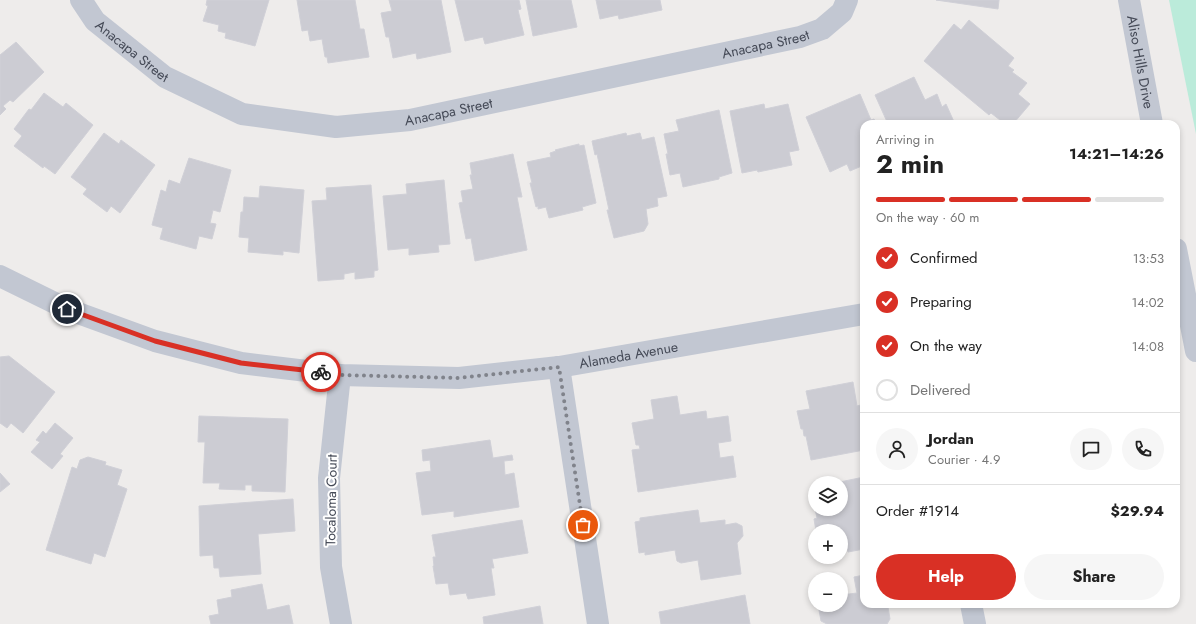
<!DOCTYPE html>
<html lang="en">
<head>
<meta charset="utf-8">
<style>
	:root { --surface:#fff; --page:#f6f6f6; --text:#222; --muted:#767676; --line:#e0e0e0; --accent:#d93025 }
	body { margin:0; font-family:Jost,sans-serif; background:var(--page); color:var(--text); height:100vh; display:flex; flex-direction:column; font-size:15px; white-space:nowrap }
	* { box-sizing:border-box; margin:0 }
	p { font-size:13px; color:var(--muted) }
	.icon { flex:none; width:22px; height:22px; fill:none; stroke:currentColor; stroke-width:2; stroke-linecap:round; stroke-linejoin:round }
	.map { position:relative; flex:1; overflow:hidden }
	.drawer { position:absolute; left:860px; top:120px; width:320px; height:488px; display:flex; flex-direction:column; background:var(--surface); border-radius:12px; box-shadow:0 2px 6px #0003 }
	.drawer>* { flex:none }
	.tools { position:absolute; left:808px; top:476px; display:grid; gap:8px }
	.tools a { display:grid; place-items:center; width:40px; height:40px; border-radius:50%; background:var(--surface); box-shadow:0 2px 6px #0003; font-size:20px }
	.pin { position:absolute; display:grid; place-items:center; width:34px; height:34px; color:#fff; margin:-17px; border:2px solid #fff; border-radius:50%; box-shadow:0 1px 4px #0007 }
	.courier { position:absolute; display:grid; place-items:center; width:40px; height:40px; margin:-20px; border:3px solid #d93025; border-radius:50%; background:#fff; color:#222; box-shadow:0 1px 5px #0007 }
	.headline em { font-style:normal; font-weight:700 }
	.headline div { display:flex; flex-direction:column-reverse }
	.headline { display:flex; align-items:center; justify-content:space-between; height:68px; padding:0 16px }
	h1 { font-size:26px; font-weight:700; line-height:30px }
	.bar { display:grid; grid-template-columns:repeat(4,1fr); gap:6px 4px; align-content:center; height:48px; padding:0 16px }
	.bar i { height:5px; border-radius:3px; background:var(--line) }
	.bar .current { background:var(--accent) }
	.bar p { grid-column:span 4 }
	.line { display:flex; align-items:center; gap:10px; padding:0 16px; border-top:1px solid var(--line) }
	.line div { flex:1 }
	.round { display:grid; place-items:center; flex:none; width:42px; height:42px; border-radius:21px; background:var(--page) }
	ol { padding:0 16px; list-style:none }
	li { display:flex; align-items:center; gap:12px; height:44px }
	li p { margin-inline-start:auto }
	li .icon { padding:4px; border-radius:50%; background:var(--accent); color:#fff; stroke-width:4 }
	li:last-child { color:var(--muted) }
	li i { width:22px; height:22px; border:2px solid var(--line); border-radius:50% }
	.cta { display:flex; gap:8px; margin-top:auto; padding:8px 16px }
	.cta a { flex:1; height:46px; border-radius:24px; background:var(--accent); color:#fff; font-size:16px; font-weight:700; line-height:46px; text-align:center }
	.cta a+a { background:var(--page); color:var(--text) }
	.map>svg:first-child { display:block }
	.green { fill:#bbebda }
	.building { fill:#ccccd3; stroke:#d0d0d7 }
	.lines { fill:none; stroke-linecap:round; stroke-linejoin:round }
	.minor { stroke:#c2c7d2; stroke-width:22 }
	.done { stroke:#80838b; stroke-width:4; stroke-dasharray:0 7.2 }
	.route { stroke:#d93025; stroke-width:5 }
	.labels { text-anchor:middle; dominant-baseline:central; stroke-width:4; stroke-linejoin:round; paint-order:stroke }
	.street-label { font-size:14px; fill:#454a57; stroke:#fff }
</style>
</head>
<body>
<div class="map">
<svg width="1196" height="624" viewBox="0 0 1196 624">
	<rect width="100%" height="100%" fill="#eeeceb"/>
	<path class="green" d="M 1169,0 L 1196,0 L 1196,134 Z"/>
	<path class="building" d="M 207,0 L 269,0 L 255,46 L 225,38 L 226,33 L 218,31 L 219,25 L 203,21 L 208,6 L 206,5 Z
		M 297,0 L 355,0 L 360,29 L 364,29 L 369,57 L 328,63 L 327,57 L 325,57 L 322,39 L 310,41 L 308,30 L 302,31 Z
		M 389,0 L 441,0 L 451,52 L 417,59 L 416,53 L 393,58 L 389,37 L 386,37 L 381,13 L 392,11 Z
		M 455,0 L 519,0 L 521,9 L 518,10 L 524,35 L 485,44 L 483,37 L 465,41 Z
		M 526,0 L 571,0 L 577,27 L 533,36 Z
		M 596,0 L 660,0 L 662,10 L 619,19 L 618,15 L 600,19 Z
		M 936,0 L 999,0 L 998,9 Z
		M 969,20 L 1014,58 L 1008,66 L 1014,70 L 1012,72 L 1027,83 L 1018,94 L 1030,104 L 1013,124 L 1005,124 L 991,113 L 989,115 L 924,61 L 954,24 L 961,30 Z
		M 16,42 L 44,72 L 13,102 L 10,100 L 3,106 L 6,109 L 0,115 L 0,55 Z
		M 914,77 L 925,100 L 937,94 L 942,107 L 946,104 L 955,124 L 888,124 L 875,95 Z
		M 44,93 L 63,107 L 66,103 L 93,125 L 55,174 L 44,166 L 43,168 L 14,146 L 22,136 L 14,129 L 29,109 L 31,110 Z
		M 860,94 L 871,120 L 874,119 L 876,124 L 864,124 L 864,165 L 850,171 L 847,164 L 830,172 L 806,117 Z
		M 764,104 L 765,109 L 788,104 L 799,150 L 789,152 L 792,165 L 758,172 L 757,170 L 742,173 L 730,111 Z
		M 719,110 L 732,173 L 719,177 L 719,179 L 683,187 L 680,173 L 670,175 L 666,154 L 668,154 L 664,134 L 679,131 L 676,120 Z
		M 104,133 L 119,144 L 121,140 L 155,165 L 120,213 L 111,206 L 107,212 L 83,194 L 87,189 L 71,177 Z
		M 626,133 L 627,136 L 640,133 L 642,140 L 654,137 L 667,196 L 657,198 L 658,206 L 646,209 L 648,224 L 644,231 L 614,238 L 607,210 L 609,210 L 597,154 L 595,155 L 592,141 Z
		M 579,144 L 579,146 L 584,145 L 596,203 L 582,207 L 583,210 L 549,218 L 546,207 L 538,209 L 538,206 L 536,207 L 530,183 L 532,183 L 527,162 L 551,157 L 550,153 L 556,151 L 555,150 Z
		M 513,154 L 522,197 L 517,197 L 527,250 L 475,261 L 471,238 L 466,239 L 459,203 L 463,202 L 461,191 L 473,189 L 470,175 L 472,175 L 470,163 Z
		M 189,158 L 231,170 L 220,212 L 213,210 L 210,223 L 216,224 L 212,239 L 199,236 L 196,249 L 160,239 L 163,228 L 152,225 L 161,190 L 166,192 L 169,180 L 180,184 Z
		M 444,180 L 450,244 L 438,245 L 439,252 L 409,255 L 409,248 L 388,250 L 383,196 L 407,194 L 406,184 Z
		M 371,185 L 378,270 L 374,271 L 374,277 L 355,279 L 355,272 L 344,274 L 344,279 L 318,281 L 312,201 L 327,200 L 326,188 Z
		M 260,186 L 304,190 L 299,253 L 283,251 L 283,255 L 248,252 L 249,238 L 239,237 L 241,212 L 243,212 L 244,197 L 259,198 Z
		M 9,356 L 55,392 L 23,433 L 11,423 L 7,428 L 0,423 L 0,357 Z
		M 853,382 L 857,406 L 864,404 L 864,450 L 811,460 L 806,436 L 804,436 L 803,429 L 801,429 L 797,411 L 810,409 L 806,391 Z
		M 677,396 L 680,415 L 706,411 L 707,419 L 728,416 L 731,441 L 718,443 L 720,458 L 733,456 L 736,477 L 638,492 L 632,450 L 640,449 L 639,445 L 636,445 L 632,423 L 654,419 L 651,400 Z
		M 199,416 L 288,419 L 285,492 L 252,491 L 252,485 L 245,485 L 245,490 L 219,489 L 220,483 L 203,483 L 205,442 L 198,442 Z
		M 55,423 L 73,438 L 60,454 L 63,456 L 52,469 L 31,452 L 40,442 L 36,440 L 43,431 L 46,434 Z
		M 490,440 L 493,458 L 512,455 L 513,460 L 504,461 L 505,475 L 514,473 L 519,507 L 454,517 L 454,511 L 422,515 L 416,473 L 431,471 L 430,460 L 423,461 L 422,450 Z
		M 88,457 L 106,462 L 105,465 L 122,470 L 117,485 L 127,489 L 105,557 L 94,553 L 91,564 L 46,550 L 72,467 L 77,469 L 80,460 Z
		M 0,473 L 10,484 L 0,492 Z
		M 864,477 L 864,549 L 848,552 L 847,546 L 841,547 L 841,531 L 816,531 L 814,519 L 817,518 L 815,509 L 841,509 L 841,483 L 835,483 Z
		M 293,499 L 295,531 L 258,534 L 261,574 L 220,577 L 219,568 L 214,568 L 213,555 L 200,556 L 199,506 Z
		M 698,510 L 700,523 L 725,520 L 725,525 L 736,523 L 742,526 L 743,536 L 737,543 L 741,574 L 701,580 L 698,560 L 681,563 L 677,561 L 675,550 L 645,555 L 645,552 L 639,553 L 635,522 L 640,521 L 640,518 Z
		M 522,520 L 528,553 L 492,559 L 494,568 L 491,568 L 495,595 L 468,599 L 466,593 L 450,595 L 448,583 L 436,584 L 433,566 L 434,566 L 433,557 L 436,557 L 432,535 Z
		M 864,575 L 864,604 L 906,604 L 888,607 L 890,619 L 887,624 L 827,624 L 821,621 L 819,610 L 824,605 L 841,605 L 841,595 L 857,593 L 854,577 Z
		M 262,584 L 267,610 L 289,605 L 293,624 L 211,624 L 209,616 L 219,614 L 217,600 L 232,597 L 231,590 Z
		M 745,595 L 750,624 L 661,624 L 659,612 Z
		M 540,606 L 543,624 L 484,624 L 483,617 Z"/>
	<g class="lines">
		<g class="minor">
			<path id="s1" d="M 81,0 L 95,21 L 165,77 L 242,114 L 336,127 L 410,120 L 800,37 L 822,29 L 842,12 L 847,0"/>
			<path id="s2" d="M 1129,0 L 1152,124"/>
			<path d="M 1176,249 L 1196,351"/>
			<path id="s3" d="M 0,276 L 67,309 L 155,341 L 241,363 L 340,375 L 459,378 L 559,367 L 864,314"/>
			<path d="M 559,367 L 598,624"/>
			<path d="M 340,375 L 329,478 L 331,567 L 341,624"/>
			<path d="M 971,604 L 975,624"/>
		</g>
	</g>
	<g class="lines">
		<path class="done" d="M 321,372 L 340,375 L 459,378 L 559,367 L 583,525"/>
		<path class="route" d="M 67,309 L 155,341 L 241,363 L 321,372"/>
	</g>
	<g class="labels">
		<g class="street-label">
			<text stroke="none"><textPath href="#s1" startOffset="733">Anacapa Street</textPath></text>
			<text stroke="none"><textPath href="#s1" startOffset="73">Anacapa Street</textPath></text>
			<text stroke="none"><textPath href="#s2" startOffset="63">Aliso Hills Drive</textPath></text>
			<text stroke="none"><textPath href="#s1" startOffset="409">Anacapa Street</textPath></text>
			<text stroke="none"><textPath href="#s3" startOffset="647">Alameda Avenue</textPath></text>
			<text transform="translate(331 500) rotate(-89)">Tocaloma Court</text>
		</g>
	</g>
</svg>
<div class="tools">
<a><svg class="icon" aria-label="layers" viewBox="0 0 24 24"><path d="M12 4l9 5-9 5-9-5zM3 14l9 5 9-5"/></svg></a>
<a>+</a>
<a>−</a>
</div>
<div class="pin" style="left:583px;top:525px;background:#ea580c"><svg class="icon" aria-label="bag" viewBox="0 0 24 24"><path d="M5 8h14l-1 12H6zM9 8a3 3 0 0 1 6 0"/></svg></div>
<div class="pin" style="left:67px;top:309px;background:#1f2937"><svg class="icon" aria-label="home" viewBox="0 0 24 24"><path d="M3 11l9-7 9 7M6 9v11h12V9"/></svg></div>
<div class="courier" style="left:321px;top:372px"><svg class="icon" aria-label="bike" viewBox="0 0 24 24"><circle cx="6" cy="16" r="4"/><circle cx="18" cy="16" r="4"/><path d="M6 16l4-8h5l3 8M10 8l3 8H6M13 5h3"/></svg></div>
<section class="drawer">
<div class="headline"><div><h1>2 min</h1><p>Arriving in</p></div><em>14:21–14:26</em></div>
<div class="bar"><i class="current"></i><i class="current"></i><i class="current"></i><i></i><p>On the way · 60 m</p></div>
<ol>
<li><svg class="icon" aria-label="check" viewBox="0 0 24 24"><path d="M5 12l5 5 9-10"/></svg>Confirmed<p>13:53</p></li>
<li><svg class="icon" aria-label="check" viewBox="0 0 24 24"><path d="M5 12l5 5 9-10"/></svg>Preparing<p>14:02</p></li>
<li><svg class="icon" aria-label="check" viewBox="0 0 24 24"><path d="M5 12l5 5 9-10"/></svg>On the way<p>14:08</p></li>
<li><i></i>Delivered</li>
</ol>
<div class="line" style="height:72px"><a class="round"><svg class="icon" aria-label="person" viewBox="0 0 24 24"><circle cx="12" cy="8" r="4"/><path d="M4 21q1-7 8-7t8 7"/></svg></a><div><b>Jordan</b><p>Courier · 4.9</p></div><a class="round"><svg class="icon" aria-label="chat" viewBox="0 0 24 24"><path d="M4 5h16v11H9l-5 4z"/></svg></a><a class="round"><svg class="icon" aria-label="phone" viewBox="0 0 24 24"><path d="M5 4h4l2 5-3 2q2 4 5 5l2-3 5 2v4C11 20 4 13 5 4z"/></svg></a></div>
<div class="line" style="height:52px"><div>Order #1914</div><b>$29.94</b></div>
<div class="cta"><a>Help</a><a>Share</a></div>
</section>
</div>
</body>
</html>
